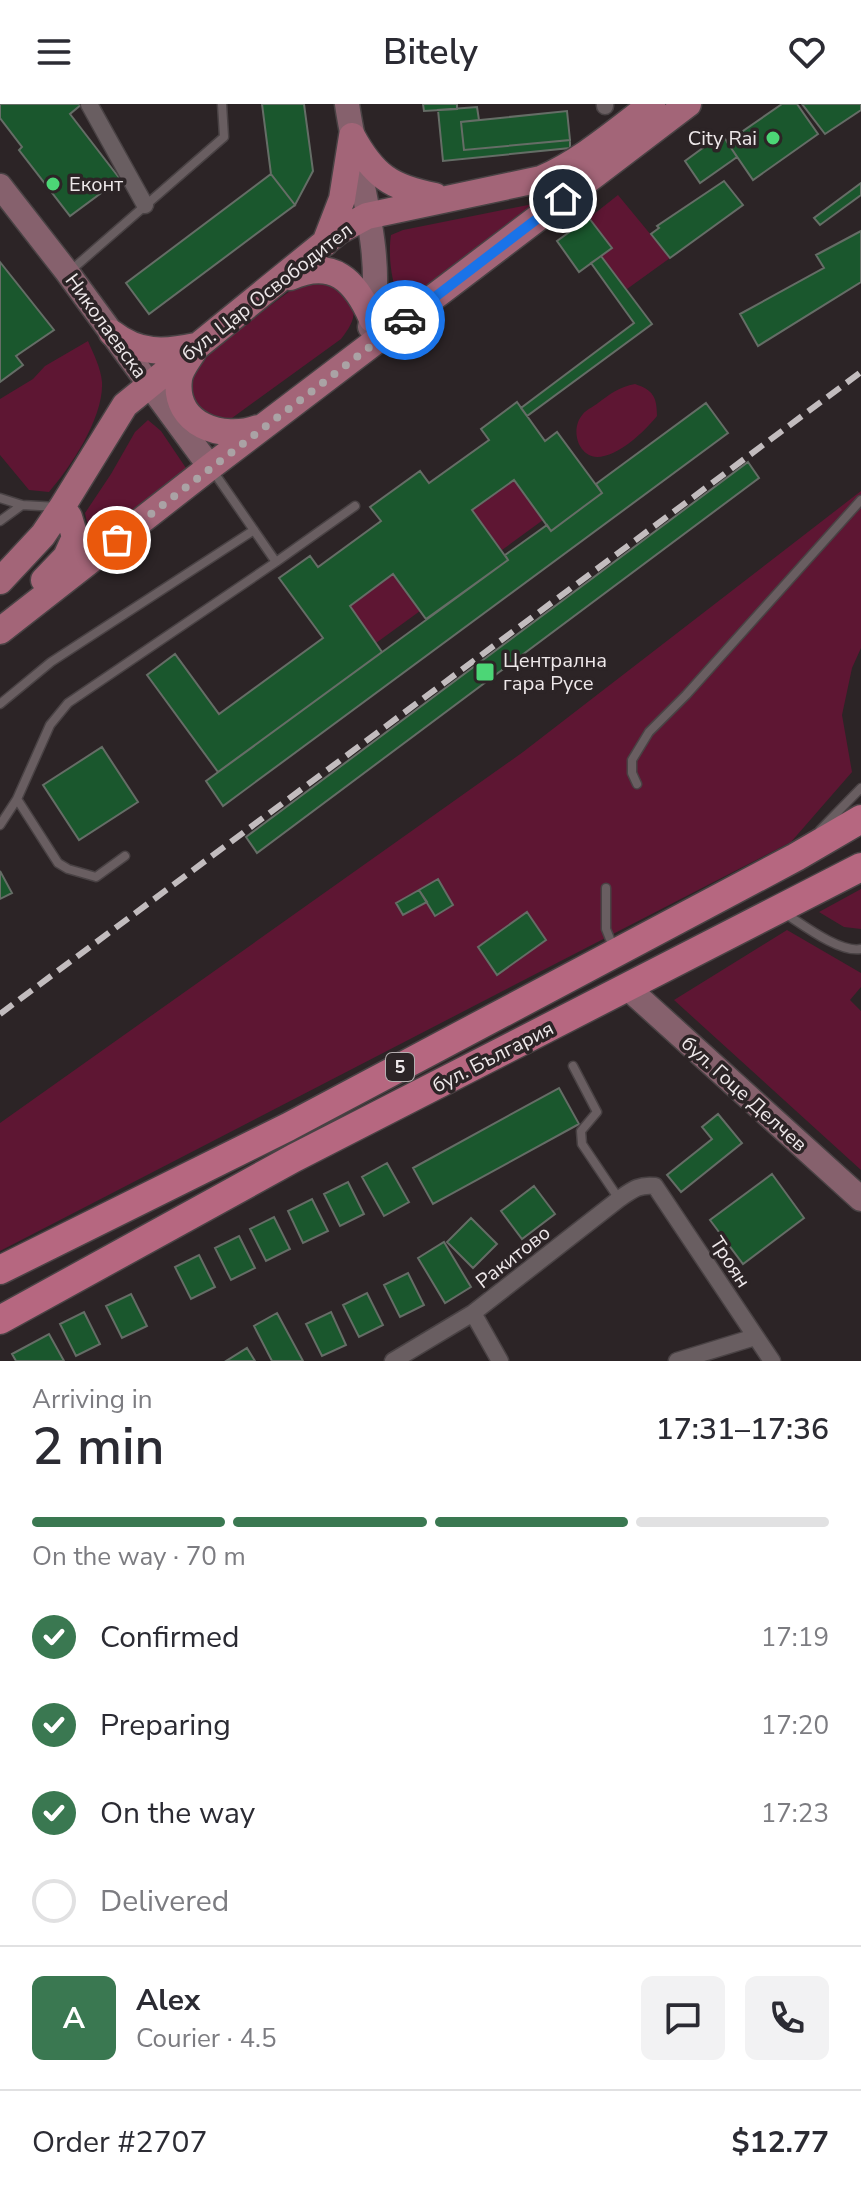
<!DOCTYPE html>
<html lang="en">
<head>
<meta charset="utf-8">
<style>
	:root { --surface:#fff; --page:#f2f2f3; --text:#2b2b33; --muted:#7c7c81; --line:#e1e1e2; --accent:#3a7851 }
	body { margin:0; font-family:"Nunito Sans",sans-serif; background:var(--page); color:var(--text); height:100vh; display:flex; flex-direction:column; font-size:30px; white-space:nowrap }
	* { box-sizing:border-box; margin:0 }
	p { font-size:26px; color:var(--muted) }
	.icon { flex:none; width:44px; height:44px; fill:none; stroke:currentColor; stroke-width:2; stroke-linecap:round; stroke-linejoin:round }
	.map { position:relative; height:1257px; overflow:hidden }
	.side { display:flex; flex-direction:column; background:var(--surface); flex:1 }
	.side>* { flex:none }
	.pin { position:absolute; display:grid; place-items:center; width:68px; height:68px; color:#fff; margin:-34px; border:4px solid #fff; border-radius:50%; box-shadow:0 2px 8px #0007 }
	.courier { position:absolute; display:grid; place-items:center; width:80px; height:80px; margin:-40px; border:6px solid #1a73e8; border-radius:50%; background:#fff; color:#222; box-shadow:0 2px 10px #0007 }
	.headline em { font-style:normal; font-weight:600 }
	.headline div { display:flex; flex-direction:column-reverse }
	.headline { display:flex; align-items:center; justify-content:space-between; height:136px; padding:0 32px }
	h1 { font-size:52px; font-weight:600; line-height:60px }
	.bar { display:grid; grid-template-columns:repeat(4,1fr); gap:12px 8px; align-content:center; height:96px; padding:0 32px }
	.bar i { height:10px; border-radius:6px; background:var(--line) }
	.bar .current { background:var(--accent) }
	.bar p { grid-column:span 4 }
	.line { display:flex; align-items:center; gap:20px; padding:0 32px; border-top:2px solid var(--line) }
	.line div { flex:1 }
	.round { display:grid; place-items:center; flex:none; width:84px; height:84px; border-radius:12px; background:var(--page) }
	ol { padding:0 32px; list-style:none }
	li { display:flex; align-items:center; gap:24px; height:88px }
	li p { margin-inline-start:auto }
	li .icon { padding:8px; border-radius:50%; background:var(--accent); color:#fff; stroke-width:4 }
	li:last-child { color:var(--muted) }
	li i { width:44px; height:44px; border:4px solid var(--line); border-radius:50% }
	header { display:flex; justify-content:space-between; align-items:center; height:104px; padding:0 32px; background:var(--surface); font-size:36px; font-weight:600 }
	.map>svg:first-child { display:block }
	.green { fill:#5e1633 }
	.building { fill:#1a572d; stroke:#656d66; stroke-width:2 }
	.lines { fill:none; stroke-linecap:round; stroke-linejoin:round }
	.service-casing { stroke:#494244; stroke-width:11 }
	.minor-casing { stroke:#494244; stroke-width:19 }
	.secondary-casing { stroke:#494244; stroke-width:27 }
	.primary-casing { stroke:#494244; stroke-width:29 }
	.trunk-casing { stroke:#494244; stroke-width:31 }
	.service { stroke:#695e61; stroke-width:8 }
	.minor { stroke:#695e61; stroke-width:16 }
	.secondary { stroke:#86616d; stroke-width:24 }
	.primary { stroke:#a36578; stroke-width:26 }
	.trunk { stroke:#b66780; stroke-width:28 }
	.rail { stroke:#c2bcbe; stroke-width:6; stroke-dasharray:16 8; stroke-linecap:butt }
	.done { stroke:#aaa3a5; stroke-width:8; stroke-dasharray:0 14.4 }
	.route { stroke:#1a73e8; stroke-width:10 }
	.poi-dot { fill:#4cd676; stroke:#2c2426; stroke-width:3 }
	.labels { text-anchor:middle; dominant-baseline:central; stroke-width:7; stroke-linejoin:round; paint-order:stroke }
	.shield { fill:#2c2426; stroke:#b4adaf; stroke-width:2 }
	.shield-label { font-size:18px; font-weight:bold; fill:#eee8ea }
	.poi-label { font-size:20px; fill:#eee8ea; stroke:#2c2426; text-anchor:start }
	.street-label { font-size:20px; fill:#eee8ea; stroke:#2c2426 }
</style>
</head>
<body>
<header><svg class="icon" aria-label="menu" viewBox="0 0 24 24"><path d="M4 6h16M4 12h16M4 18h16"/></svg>Bitely<svg class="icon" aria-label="heart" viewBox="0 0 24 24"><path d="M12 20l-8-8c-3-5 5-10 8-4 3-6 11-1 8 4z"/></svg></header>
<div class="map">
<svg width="861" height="1257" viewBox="0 0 861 1257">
	<rect width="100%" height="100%" fill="#2c2426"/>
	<path class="green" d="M 618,91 L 670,154 L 627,185 L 601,152 L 611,144 L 589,114 Z
		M 548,97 L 413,198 L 401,198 C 391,180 388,151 391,131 L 403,126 Z
		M 314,177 L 331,179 L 353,198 C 356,214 351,222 341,235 L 232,314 C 192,317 187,288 197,256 L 298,181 Z
		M 88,237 C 93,249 101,264 102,278 C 104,313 71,363 49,388 L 29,386 L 0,351 L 0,295 L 33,275 L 45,262 Z
		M 635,280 C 653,286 657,293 657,312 C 645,327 618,353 597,353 C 577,352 570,324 583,310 C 586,306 593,303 598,299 C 610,290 619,283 635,280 Z
		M 148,316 L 161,327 L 188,367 L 88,445 L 89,427 L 85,409 L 111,370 L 135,328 Z
		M 514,376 L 543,416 L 502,446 L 472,406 Z
		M 861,387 L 861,544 L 852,564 L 842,611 L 852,668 L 791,738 L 0,1147 L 0,1019 L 523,648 Z
		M 393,470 L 420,507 L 376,539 L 349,502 Z
		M 861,785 L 861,825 L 844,823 L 819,808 Z
		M 787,826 L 861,869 L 861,883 L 850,896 L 861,907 L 861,1066 L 674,896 Z"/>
	<path class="building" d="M 0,0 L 82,0 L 70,10 L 120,75 L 70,112 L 19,46 L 22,43 L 0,14 Z
		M 262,0 L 304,0 L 313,67 L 295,101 L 271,70 Z
		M 423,0 L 457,0 L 457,5 L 424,7 Z
		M 782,0 L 797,0 L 818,30 L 753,76 L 727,38 Z
		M 802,0 L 861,0 L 861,6 L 825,30 Z
		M 477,3 L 479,16 L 461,18 L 464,46 L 570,36 L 570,44 L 443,57 L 438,6 Z
		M 567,7 L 570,36 L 464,46 L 461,18 Z
		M 722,30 L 737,53 L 700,79 L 685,57 Z
		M 271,70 L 295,101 L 149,210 L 126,179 Z
		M 724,77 L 743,101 L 670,154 L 651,130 L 659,124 L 657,122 Z
		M 861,79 L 861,91 L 820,121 L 814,114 Z
		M 589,114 L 612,144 L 579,168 L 557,137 Z
		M 861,127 L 861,178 L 758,242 L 740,210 L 824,164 L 816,151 Z
		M 601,152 L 652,220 L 527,312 L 521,304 L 634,219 L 591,159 Z
		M 0,158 L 54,226 L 16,252 L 23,261 L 0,278 Z
		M 517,298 L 545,337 L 557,328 L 602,389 L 551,427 L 514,376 L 472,406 L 508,456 L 426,515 L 393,470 L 350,502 L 382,548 L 218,668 L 147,571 L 175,550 L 219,610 L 323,534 L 279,474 L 310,452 L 318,463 L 381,417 L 370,403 L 420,367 L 429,379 L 489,336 L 481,325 Z
		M 706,299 L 728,329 L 223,702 L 206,677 L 508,456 L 505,451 L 547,421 L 551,427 L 602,389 L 596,380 Z
		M 748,358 L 759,374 L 257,749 L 246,733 Z
		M 102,643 L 138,698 L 79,736 L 43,681 Z
		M 0,767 L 12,789 L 0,795 Z
		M 438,775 L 453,801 L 435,812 L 419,786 Z
		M 419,786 L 427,798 L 403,811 L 396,799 Z
		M 527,808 L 546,836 L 497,871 L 478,843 Z
		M 559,984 L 579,1020 L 433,1100 L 413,1064 Z
		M 718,1010 L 742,1039 L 681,1088 L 667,1071 L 712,1035 L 702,1023 Z
		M 387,1059 L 409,1098 L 384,1112 L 362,1073 Z
		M 772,1070 L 804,1114 L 743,1160 L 710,1116 Z
		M 348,1078 L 364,1110 L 340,1122 L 324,1090 Z
		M 534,1082 L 555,1110 L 522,1135 L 501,1107 Z
		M 312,1095 L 328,1127 L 303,1139 L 288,1107 Z
		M 274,1113 L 290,1145 L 266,1157 L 250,1125 Z
		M 471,1114 L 497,1140 L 473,1164 L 447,1138 Z
		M 239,1132 L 255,1164 L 231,1176 L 215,1144 Z
		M 444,1138 L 471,1183 L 445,1199 L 418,1154 Z
		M 199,1151 L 215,1183 L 191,1195 L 175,1163 Z
		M 408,1169 L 424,1201 L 400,1213 L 384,1181 Z
		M 367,1189 L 383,1221 L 359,1233 L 343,1201 Z
		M 131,1190 L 147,1222 L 122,1234 L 106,1202 Z
		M 84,1208 L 100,1240 L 76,1252 L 60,1220 Z
		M 331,1208 L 346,1241 L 322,1252 L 306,1220 Z
		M 277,1209 L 303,1257 L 272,1257 L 254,1222 Z
		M 49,1230 L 64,1257 L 16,1257 L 12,1250 Z
		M 247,1244 L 255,1257 L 226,1257 Z"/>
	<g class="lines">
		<defs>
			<path id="service" d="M 69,168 L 224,33 L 222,0
				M 213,367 L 276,458 L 355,402
				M 0,394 L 22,401 L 58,403
				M 0,417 L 22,401
				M 0,600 L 51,558 L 254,426
				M 637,680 L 632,669 L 632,656 L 649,628 L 686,591 L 861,396
				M 17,695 L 58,759 L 68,765 L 96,773 L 125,752
				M 0,721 L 17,695 L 50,621 L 68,599 L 276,458
				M 820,726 L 861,684
				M 606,784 L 606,825 L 614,845
				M 783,808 C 802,820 839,849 861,845
				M 573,962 L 597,1008 L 581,1027 L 582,1040 L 619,1095"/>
			<path id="minor" d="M 89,0 L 145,101
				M 605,0 L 605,2
				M 473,1209 L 500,1257
				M 393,1257 L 473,1209 L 619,1095 C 632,1086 639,1080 655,1082 L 772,1257
				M 677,1257 L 755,1233"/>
			<path id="secondary" d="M 347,0 C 357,70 387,154 370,223
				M 0,82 L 67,168 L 210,363
				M 628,884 L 861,1095"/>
			<path id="primary" d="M 352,32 C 373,71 391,84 435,92
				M 325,139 L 342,95 L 352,32
				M 290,173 C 333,154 355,176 372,215
				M 112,229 C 139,250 164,249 196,242
				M 193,248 C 188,256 180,266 179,275 C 173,321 223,337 258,324
				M 44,476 L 66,453 L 75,433 L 69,413 L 62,403
				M 0,477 L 43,431 L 62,403 L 125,301 L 339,127 L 367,112 L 541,75 C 582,57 616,27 652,0
				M 0,527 L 210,363 L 688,0"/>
			<path id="trunk" d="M 0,1166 L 288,1023 L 796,753 L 861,715
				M 0,1216 L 294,1054 L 861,763"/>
		</defs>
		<use href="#service" class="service-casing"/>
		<use href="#minor" class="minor-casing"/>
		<use href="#secondary" class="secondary-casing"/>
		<use href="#primary" class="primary-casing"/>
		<use href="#trunk" class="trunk-casing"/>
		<use href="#service" class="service"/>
		<use href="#minor" class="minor"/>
		<use href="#secondary" class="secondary"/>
		<use href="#primary" class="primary"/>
		<use href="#trunk" class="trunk"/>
		<path class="rail" d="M 0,910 L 861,268"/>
	</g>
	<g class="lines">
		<path class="done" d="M 117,436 L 405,216"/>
		<path class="route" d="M 405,216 L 563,95"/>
	</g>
	<g class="poi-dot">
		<circle cx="773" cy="34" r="8"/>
		<circle cx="53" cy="80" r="8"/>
		<rect x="475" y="558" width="20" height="20" rx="4"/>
	</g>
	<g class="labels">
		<rect class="shield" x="386" y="949" width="28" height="28" rx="6"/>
		<g class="shield-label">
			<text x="400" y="963">5</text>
		</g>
		<g class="poi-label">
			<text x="757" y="34" text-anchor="end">City Rai</text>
			<text x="69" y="80">Еконт</text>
			<text x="503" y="556">Централна<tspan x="503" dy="23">гара Русе</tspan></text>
		</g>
		<g class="street-label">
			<text transform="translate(267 188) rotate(-38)">бул. Цар Освободител</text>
			<text transform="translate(106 222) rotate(54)">Николаевска</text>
			<text transform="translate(493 953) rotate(-27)">бул. България</text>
			<text transform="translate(744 990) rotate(42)">бул. Гоце Делчев</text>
			<text transform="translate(513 1153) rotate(-38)">Ракитово</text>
			<text transform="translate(730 1158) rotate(57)">Троян</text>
		</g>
	</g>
</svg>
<div class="pin" style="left:117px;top:436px;background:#ea580c"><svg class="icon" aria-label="bag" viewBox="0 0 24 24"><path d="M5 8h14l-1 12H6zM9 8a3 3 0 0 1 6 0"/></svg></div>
<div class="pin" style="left:563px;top:95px;background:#1f2937"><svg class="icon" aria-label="home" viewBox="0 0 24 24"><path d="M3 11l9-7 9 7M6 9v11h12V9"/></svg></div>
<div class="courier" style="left:405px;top:216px"><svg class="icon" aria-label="car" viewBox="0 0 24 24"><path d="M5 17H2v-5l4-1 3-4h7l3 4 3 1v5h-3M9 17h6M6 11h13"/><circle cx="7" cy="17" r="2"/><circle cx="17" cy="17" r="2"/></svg></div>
</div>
<section class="side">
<div class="headline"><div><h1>2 min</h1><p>Arriving in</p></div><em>17:31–17:36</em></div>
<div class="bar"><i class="current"></i><i class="current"></i><i class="current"></i><i></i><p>On the way · 70 m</p></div>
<ol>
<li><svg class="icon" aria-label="check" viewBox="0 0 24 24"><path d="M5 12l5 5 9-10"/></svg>Confirmed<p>17:19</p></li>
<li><svg class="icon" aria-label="check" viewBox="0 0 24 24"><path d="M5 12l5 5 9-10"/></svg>Preparing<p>17:20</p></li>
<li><svg class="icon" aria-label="check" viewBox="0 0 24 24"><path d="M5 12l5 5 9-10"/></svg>On the way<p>17:23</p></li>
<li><i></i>Delivered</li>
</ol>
<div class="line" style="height:144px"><b class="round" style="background:var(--accent);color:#fff">A</b><div><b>Alex</b><p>Courier · 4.5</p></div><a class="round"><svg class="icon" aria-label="chat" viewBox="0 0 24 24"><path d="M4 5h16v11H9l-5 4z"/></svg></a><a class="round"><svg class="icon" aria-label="phone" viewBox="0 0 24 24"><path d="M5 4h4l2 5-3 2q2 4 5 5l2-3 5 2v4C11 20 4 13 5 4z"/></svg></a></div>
<div class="line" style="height:104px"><div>Order #2707</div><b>$12.77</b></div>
</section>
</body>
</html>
